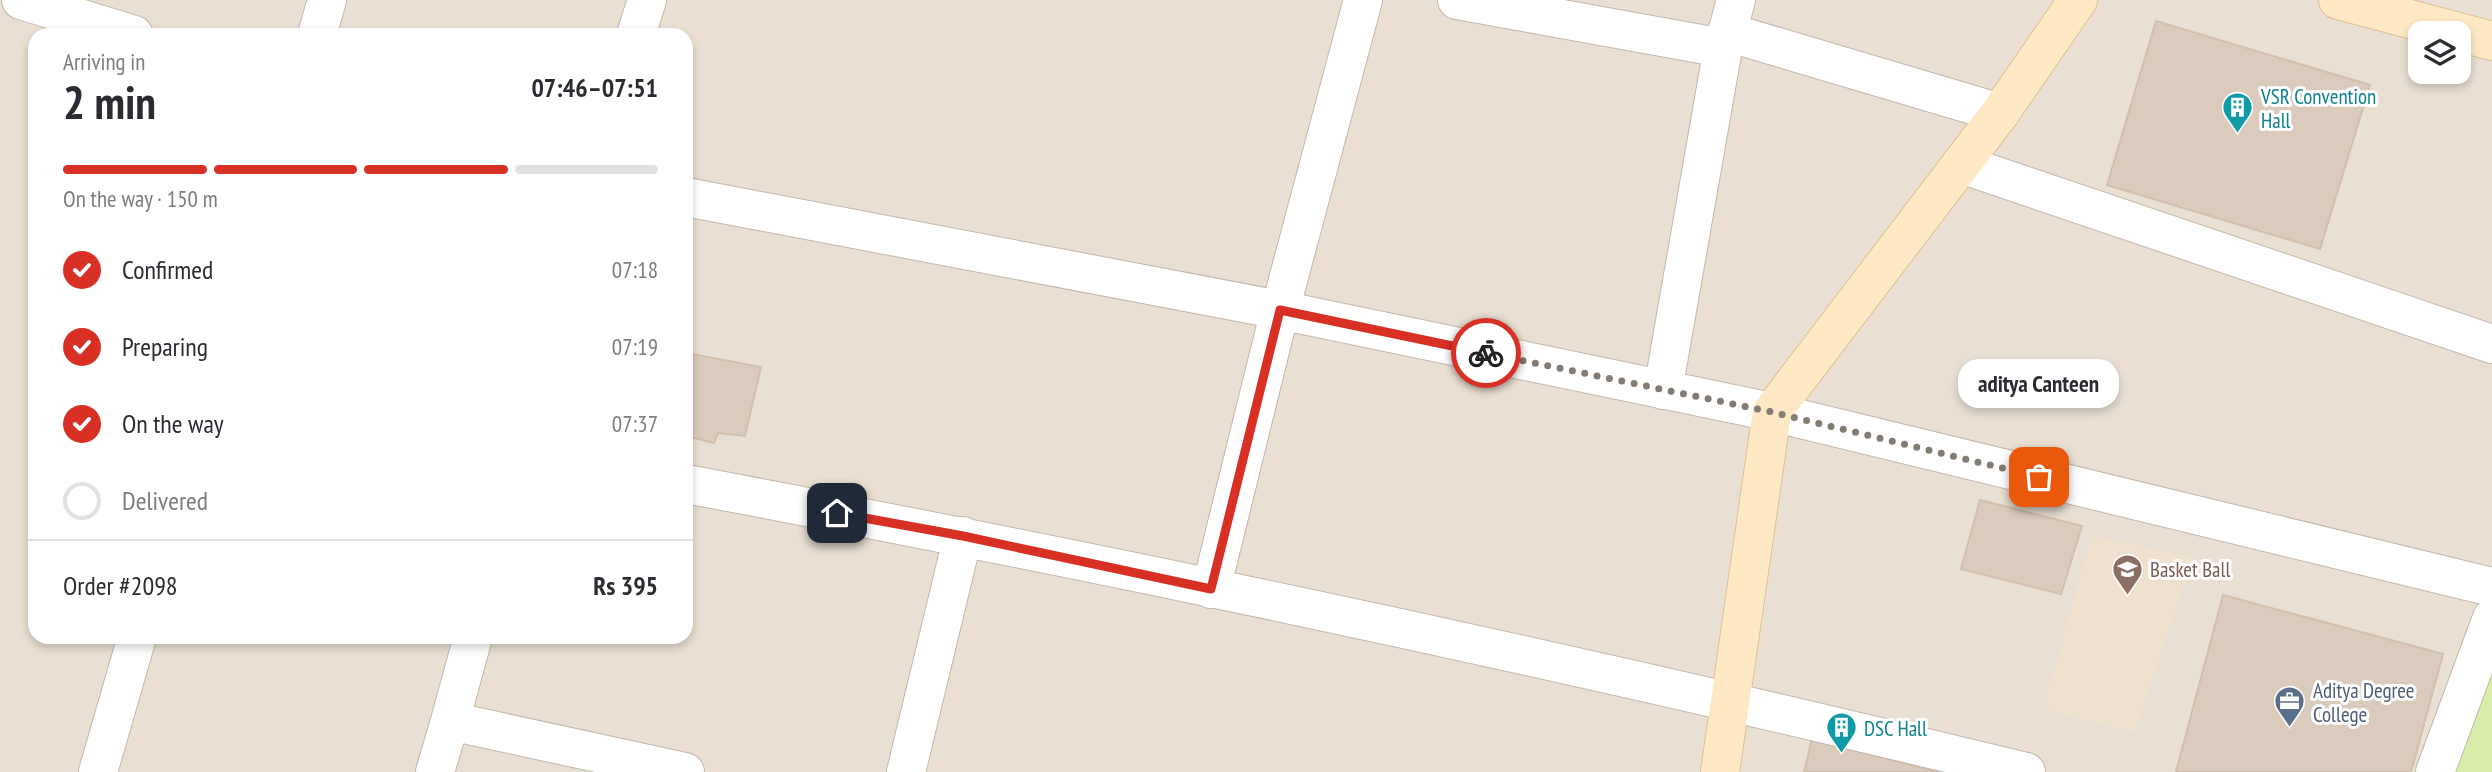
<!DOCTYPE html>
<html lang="en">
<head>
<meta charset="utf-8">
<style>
	:root { --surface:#fff; --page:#f2f2f3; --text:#2b2b33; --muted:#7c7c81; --line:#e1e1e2; --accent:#d93025 }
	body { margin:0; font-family:"PT Sans Narrow",sans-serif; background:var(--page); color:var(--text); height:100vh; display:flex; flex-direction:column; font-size:26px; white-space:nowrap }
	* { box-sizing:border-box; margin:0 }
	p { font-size:23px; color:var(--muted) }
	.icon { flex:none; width:38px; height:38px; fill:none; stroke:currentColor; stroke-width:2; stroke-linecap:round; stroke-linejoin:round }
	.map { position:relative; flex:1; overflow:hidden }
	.sheet { position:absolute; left:28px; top:28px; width:665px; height:616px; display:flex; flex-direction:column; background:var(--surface); border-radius:21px; box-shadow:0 4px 10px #0003 }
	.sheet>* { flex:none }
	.controls { position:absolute; left:2408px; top:21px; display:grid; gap:14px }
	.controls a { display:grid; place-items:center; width:63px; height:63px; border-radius:14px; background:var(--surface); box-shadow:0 4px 10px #0003; font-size:35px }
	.pin { position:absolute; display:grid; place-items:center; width:60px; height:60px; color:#fff; margin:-30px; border-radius:14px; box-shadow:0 4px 10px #0006 }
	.courier { position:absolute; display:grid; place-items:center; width:70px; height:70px; margin:-35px; border:5px solid #d93025; border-radius:50%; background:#fff; color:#222; box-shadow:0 2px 9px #0007 }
	.bubble { position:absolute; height:49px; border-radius:21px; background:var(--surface); box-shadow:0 4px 10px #0003; font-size:23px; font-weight:700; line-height:49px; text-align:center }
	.summary em { font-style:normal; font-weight:700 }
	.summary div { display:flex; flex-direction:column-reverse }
	.summary { display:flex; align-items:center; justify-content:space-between; height:119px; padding:0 35px }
	h1 { font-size:46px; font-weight:700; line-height:52px }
	.bar { display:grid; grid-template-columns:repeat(4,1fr); gap:10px 7px; align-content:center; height:84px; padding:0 35px }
	.bar i { height:9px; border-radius:5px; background:var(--line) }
	.bar .on { background:var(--accent) }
	.bar p { grid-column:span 4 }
	.line { display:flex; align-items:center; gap:18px; padding:0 35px; border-top:2px solid var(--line) }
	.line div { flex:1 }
	ol { padding:0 35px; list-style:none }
	li { display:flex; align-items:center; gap:21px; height:77px }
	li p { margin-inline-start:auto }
	li .icon { padding:7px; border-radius:50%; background:var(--accent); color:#fff; stroke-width:4 }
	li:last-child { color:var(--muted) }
	li i { width:38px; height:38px; border:4px solid var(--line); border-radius:50% }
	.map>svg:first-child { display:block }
	.residential { fill:#e9dfd2; fill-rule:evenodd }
	.education { fill:#efe1cd }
	.green { fill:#d7eda9 }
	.building { fill:#dacbbc; stroke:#d3bfac; stroke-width:2 }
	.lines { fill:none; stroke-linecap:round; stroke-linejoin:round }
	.street-casing { stroke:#c4b7aa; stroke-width:40 }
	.secondary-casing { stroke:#ddc091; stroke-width:40 }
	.street { stroke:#fff; stroke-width:38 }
	.secondary { stroke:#ffe9c4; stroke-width:38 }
	.done { stroke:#847b72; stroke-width:7; stroke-dasharray:0 12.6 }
	.route { stroke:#d93025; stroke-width:9 }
	.labels { text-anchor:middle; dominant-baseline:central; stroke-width:6; stroke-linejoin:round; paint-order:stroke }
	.culture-label { font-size:21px; fill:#0d838f; stroke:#fff; text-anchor:start }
	.education-label { font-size:21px; fill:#785e54; stroke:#fff; text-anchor:start }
	.service-label { font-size:21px; fill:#4e5e75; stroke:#fff; text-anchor:start }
</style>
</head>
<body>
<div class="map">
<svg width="2492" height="772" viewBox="0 0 2492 772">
	<rect width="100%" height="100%" fill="#f4eee5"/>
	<path class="residential" d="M 0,0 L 2492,0 L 2492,772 L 0,772 ZM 2420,33 L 2459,33 L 2459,72 L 2420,72 ZM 35,35 L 686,35 L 686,637 L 35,637 Z"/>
	<path class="education" d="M 2091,536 L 2193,557 L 2135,733 L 2043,709 Z"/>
	<path class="green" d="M 2492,674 L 2492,772 L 2451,772 Z"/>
	<path class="building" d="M 2156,21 L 2370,85 L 2320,249 L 2107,185 Z
		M 686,353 L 761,367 L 745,436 L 718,433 L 714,443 L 686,436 Z
		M 1980,500 L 2082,526 L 2061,594 L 1961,569 Z
		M 2223,595 L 2443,654 L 2411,772 L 2176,772 Z
		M 1812,739 L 1938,772 L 1804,772 Z"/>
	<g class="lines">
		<defs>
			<path id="street" d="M 21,0 L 134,35
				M 1457,0 L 1723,48
				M 1727,32 L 2000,113
				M 317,35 L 327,0
				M 636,35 L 647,0
				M 1961,164 L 2492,344
				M 686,197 L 1280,310 L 1772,412 L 2492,587
				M 1663,390 L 1723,48 L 1736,0
				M 686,484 C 1135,568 1582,664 2026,772
				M 1211,589 L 1280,310 L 1363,0
				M 450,721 L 473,637
				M 98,772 L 137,637
				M 435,772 L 450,721 L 685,772
				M 906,772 L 963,536
				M 2435,772 L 2492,618"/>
			<path id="secondary" d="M 2338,0 L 2492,41
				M 1720,772 L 1772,412 L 2000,113 L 2078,0"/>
		</defs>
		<use href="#street" class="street-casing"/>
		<use href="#secondary" class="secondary-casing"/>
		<use href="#street" class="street"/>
		<use href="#secondary" class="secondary"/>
	</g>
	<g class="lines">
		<path class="done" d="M 1486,353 L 1772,412 L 2039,477"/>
		<path class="route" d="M 837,513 L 963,536 L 1211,589 L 1280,310 L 1486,353"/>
	</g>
	<defs>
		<symbol id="building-pin" viewBox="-11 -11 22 30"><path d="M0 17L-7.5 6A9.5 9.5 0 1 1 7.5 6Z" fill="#0f9aa8" stroke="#fff"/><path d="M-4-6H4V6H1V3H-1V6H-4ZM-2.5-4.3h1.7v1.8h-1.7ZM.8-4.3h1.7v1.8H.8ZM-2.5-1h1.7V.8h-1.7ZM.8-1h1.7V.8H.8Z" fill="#fff"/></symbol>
		<symbol id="university-pin" viewBox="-11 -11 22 30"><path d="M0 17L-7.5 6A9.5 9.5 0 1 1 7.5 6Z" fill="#8d6e63" stroke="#fff"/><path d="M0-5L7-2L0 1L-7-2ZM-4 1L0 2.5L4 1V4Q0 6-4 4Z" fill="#fff"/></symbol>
		<symbol id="office-pin" viewBox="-11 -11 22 30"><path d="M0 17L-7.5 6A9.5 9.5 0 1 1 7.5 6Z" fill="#5c6f8a" stroke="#fff"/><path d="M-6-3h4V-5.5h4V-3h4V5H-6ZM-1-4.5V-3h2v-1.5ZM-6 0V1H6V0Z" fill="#fff"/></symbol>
	</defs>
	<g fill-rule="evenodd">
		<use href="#building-pin" x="2220" y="90" width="35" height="47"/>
		<use href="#university-pin" x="2110" y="552" width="35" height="47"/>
		<use href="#office-pin" x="2272" y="684" width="35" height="47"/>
		<use href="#building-pin" x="1824" y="710" width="35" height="47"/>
	</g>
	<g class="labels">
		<g class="culture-label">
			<text x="2261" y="96">VSR Convention<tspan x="2261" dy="24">Hall</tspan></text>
			<text x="1864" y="728">DSC Hall</text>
		</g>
		<g class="education-label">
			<text x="2150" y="569">Basket Ball</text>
		</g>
		<g class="service-label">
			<text x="2313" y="690">Aditya Degree<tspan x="2313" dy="24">College</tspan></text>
		</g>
	</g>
</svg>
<div class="controls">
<a><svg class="icon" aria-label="layers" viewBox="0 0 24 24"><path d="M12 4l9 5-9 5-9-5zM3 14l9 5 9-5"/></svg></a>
</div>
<div class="pin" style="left:2039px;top:477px;background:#ea580c"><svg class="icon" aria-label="bag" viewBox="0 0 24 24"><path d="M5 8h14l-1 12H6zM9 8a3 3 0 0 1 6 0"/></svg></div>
<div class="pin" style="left:837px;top:513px;background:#1f2937"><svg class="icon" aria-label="home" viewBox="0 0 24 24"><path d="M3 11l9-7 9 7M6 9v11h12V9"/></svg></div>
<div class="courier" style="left:1486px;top:353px"><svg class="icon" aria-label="bike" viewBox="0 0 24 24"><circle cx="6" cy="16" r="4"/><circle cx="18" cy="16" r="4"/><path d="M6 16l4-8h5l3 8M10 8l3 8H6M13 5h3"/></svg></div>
<div class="bubble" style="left:1958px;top:359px;width:161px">aditya Canteen</div>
<section class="sheet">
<div class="summary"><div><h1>2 min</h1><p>Arriving in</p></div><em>07:46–07:51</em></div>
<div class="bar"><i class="on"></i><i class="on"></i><i class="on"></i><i></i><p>On the way · 150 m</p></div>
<ol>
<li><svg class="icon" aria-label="check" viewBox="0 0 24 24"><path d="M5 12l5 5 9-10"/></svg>Confirmed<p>07:18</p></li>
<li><svg class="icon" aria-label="check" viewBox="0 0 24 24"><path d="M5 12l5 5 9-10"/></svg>Preparing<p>07:19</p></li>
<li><svg class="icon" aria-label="check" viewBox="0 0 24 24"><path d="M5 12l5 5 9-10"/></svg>On the way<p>07:37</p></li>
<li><i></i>Delivered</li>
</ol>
<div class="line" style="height:91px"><div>Order #2098</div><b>Rs 395</b></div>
</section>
</div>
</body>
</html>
